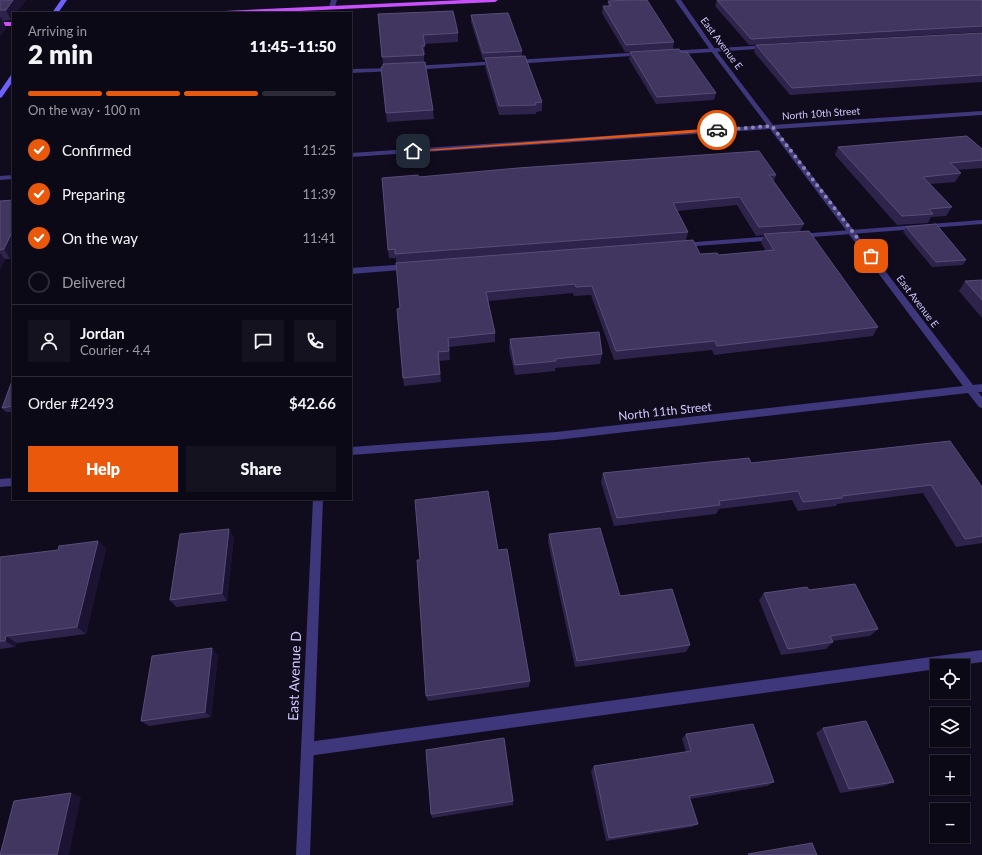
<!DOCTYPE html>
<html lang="en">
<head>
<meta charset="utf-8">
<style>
	:root { --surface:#0c0916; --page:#15121f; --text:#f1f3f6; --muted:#9a9aa1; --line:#2c2a35; --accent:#ea580c }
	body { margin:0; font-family:Lato,sans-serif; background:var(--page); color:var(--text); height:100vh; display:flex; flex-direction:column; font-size:15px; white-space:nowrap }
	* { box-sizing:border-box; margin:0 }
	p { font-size:13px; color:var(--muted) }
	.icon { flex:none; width:22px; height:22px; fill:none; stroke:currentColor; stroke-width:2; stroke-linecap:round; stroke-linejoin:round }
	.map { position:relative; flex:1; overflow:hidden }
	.side { position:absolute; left:12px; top:12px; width:340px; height:488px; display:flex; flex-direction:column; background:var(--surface); border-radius:0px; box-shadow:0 1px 3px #0004,0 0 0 1px var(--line) }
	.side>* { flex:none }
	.controls { position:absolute; left:930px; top:659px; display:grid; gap:8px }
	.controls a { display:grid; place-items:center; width:40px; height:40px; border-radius:0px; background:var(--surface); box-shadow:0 1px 3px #0004,0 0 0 1px var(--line); font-size:20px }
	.pin { position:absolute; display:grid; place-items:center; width:34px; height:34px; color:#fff; margin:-17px; border-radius:8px; box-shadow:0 2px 6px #0006 }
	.courier { position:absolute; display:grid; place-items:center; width:40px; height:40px; margin:-20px; border:3px solid #ea580c; border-radius:50%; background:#fff; color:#222; box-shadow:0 1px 5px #0007 }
	.headline em { font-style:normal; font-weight:800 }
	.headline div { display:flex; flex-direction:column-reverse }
	.headline { display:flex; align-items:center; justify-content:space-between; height:68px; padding:0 16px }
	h1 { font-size:26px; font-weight:800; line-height:30px }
	.bar { display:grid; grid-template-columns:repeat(4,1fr); gap:6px 4px; align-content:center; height:48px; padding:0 16px }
	.bar i { height:5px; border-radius:3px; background:var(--line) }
	.bar .on { background:var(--accent) }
	.bar p { grid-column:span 4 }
	.line { display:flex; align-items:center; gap:10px; padding:0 16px; border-top:1px solid var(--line) }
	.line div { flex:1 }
	.round { display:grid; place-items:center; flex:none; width:42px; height:42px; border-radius:0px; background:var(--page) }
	ol { padding:0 16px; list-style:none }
	li { display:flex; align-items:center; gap:12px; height:44px }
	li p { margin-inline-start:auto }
	li .icon { padding:4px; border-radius:50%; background:var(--accent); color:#fff; stroke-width:4 }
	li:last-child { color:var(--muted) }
	li i { width:22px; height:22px; border:2px solid var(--line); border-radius:50% }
	.primary-button { display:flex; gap:8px; margin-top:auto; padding:8px 16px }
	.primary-button a { flex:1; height:46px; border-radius:0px; background:var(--accent); color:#fff; font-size:16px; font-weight:800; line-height:46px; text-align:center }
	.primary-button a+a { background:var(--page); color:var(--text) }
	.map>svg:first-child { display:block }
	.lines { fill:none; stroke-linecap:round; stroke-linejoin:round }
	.lane { fill:#3e377c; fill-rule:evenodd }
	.street { fill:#3e377c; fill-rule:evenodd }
	.secondary { fill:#6f61fd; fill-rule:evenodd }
	.primary { fill:#c851fd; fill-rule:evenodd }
	.wall { fill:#2e244b; fill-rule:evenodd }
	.shaded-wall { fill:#1b1331 }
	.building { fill:#40365f; stroke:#574d78 }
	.route { fill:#ea580c }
	.done { stroke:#8e87af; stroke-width:4; stroke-dasharray:0 7.2 }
	.labels { text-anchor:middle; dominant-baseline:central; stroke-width:3; stroke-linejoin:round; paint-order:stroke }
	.far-street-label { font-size:10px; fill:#d2c9fe; stroke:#100c1d }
	.street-label { font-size:12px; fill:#d2c9fe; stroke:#100c1d }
	.near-street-label { font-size:14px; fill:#d2c9fe; stroke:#100c1d }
</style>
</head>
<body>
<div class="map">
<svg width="982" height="855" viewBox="0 0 982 855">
	<rect width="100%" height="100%" fill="#100c1d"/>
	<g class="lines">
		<path class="lane" d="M 331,0 L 337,0 L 335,7 L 332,9 L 329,7 Z
			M 768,45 L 771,47 L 770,48 L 668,55 L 665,53 L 668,51 Z
			M 643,52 L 646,54 L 645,55 L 515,64 L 512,62 L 515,60 Z
			M 499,61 L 502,63 L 501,64 L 413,70 L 410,68 L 413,66 Z
			M 397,68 L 398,69 L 395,71 L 351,73 L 351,69 Z
			M 982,220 L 982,224 L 799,238 L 795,236 L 799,234 Z
			M 775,236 L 779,238 L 778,240 L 683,247 L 679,245 L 683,243 Z
			M 410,264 L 414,267 L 413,269 L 351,274 L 351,268 Z
			M 982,650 L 982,662 L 955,666 L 937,666 L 937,669 L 308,756 L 303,754 L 301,749 L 303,744 L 308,742 Z"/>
		<path class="street" d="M 675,0 L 681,0 L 715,49 L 773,125 L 982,111 L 982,115 L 776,129 L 973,385 L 982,384 L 982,392 L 978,392 L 982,397 L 982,408 L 979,407 L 968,393 L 556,440 L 351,455 L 351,447 L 556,432 L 963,386 L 770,129 L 351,157 L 351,153 L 767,125 L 711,51 Z
			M 13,175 L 13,179 L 0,180 L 0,176 Z
			M 13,478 L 13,486 L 0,487 L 0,479 Z
			M 313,499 L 323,499 L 310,855 L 296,855 Z"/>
		<path class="secondary" d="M 61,0 L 67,0 L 58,13 L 52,13 Z
			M 13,74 L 13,81 L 2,97 L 0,98 L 0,91 L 11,75 Z"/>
		<path class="primary" d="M 463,0 L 498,0 L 495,2 L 256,13 L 221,13 L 224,11 Z
			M 0,22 L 13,22 L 13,26 L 0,26 Z"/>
	</g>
	<path class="wall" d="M 0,0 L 26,0 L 16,13 L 13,13 L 11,20 L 3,21 L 6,28 L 0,36 Z
		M 717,0 L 982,0 L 982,32 L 749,45 L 715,6 Z
		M 608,1 L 674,42 L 673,50 L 681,52 L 716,93 L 714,100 L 656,104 L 629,59 L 630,52 L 625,52 L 602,13 L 603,6 L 608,6 Z
		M 378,14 L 458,33 L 458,42 L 424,44 L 425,55 L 424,55 L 424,62 L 433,110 L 434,119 L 387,122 L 386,113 L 383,64 Z
		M 471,15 L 522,51 L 522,56 L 542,102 L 542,111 L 536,112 L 536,114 L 499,115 L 485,67 L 485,60 L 483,60 L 471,22 Z
		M 982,33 L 982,82 L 790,95 L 754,52 L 756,45 Z
		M 838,147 L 982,149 L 982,168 L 957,170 L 961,173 L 955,182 L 930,184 L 952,207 L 946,216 L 931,217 L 928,223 L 897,225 L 835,155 Z
		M 776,175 L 774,181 L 804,224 L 800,231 L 878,327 L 873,336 L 714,355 L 712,350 L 614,360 L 591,295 L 574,296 L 573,293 L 488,301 L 495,333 L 495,342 L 449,347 L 450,360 L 439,361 L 441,382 L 404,386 L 403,378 L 400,308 L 396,263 L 396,258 L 389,258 L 388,250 L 419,177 ZM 737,205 L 756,236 L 764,235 L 761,243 L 766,251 L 719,255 L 700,254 L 686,240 L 688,232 L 677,211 Z
		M 0,201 L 10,259 L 5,259 L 0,269 Z
		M 906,227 L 966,260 L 963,265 L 932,267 L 903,232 Z
		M 982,280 L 982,318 L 959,291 L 965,281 Z
		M 510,339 L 602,354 L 600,364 L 555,368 L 555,371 L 515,375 L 509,349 Z
		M 13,381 L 13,412 L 6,412 L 2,408 Z
		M 751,463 L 982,487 L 982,543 L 956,547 L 923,493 L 837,504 L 836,506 L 798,511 L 792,500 L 719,509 L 716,514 L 614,526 L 601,482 L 603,473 Z
		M 549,534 L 620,596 L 690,645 L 686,652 L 575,667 L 548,542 Z
		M 234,537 L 227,601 L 176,607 L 170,600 Z
		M 98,541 L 106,549 L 86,634 L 17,643 L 15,647 L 0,649 L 0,557 L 58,550 Z
		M 498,550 L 530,681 L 529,687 L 428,701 L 426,696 Z
		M 809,590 L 878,629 L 870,636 L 832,641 L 833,642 L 826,649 L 781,655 L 759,600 L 764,593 Z
		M 218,655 L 211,717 L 149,726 L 141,721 Z
		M 823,728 L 894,782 L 884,786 L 840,793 L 816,733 Z
		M 686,734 L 774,782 L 767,786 L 690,799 L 698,824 L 692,827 L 606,841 L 591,771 L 594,766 L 686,752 L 682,739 Z
		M 513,801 L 513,805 L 432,818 L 431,814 Z"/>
	<path class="shaded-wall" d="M 13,0 L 26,0 L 16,13 L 13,13 L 13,18 L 11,20 L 6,10 Z
		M 1,17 L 6,28 L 0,36 L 0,18 Z
		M 13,230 L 13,253 L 10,259 L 4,249 Z
		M 0,253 L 5,259 L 0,269 Z
		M 229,529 L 234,537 L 227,601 L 222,593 Z
		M 98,541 L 106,549 L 86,634 L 77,627 Z
		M 6,636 L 17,643 L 15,647 L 5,641 Z
		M 212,648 L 218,655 L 211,717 L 205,712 Z
		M 71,793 L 81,797 L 69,855 L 57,855 Z"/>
	<path class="building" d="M 0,0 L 13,0 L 6,10 L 0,10 Z
		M 630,0 L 647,0 L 674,42 L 626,45 L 603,6 L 611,6 L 608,1 Z
		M 717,0 L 982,0 L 982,26 L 751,39 Z
		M 453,11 L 458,33 L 423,35 L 425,46 L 422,46 L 424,55 L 382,57 L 378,14 Z
		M 508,13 L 522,51 L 483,53 L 471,15 Z
		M 982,33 L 982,75 L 792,88 L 756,45 Z
		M 679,49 L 681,52 L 687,52 L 716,93 L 657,97 L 630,52 Z
		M 525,56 L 542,102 L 535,103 L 536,105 L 499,106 L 485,58 Z
		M 425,62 L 433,110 L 386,113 L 381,67 L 383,67 L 383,64 Z
		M 967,136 L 982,149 L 982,160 L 950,163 L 961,173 L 923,177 L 952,207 L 929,209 L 933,214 L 902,216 L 838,147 Z
		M 759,151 L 776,175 L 769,175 L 804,224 L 759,227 L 740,197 L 673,203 L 688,232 L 395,254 L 395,249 L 388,250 L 382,178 L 418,175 L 419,177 L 518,168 Z
		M 13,200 L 13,230 L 4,249 L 0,250 L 0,201 Z
		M 936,224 L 966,260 L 936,262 L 906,227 Z
		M 809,231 L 878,327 L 717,346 L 715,341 L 616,351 L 592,286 L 576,287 L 575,284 L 486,292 L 495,333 L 448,338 L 449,351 L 438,352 L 440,374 L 403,378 L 397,309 L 400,308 L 396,263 L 693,240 L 700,254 L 717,253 L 719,255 L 774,250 L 764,234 Z
		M 982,280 L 982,300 L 965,281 Z
		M 599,332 L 602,354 L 555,359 L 556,361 L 515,365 L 510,339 Z
		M 12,381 L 13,381 L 13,406 L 2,408 Z
		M 950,441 L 982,487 L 982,536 L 965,539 L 931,485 L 842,496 L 842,498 L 803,502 L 798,491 L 719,501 L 720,505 L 617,518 L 603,473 L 749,458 L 751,463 Z
		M 488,491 L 498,550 L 507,549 L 530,681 L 426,696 L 417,560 L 420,560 L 415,500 Z
		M 600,528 L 620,596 L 672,589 L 690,645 L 577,661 L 549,534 Z
		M 229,529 L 222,593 L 170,600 L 180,534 Z
		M 98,541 L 77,627 L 6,636 L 5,641 L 0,641 L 0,557 L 58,550 L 59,546 Z
		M 855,584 L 878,629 L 830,636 L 833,642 L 788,649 L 764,593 L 807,587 L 809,590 Z
		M 212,648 L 205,712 L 141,721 L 152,656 Z
		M 866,721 L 894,782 L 849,789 L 823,728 Z
		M 753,724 L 774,782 L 689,796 L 698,824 L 609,838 L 594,766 L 691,751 L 686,734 Z
		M 504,738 L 513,801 L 431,814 L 426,750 Z
		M 71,793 L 57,855 L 0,855 L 14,801 Z
		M 812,843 L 817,855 L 749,855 L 748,854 Z"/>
	<path class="route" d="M 717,128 L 719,131 L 413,152 L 411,151 Z"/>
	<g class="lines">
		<path class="done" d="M 717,130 L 772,126 L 871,256"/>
	</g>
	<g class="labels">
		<g class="far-street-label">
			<text transform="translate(722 43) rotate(53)">East Avenue E</text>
			<text transform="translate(821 113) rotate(-4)">North 10th Street</text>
			<text transform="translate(918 301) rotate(53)">East Avenue E</text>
		</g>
		<g class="street-label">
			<text transform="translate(665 411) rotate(-6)">North 11th Street</text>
		</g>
		<g class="near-street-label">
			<text transform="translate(294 676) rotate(-88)">East Avenue D</text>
		</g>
	</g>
</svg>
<div class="controls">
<a><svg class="icon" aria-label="locate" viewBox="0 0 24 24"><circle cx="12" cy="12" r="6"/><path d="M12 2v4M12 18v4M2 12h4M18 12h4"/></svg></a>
<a><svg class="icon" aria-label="layers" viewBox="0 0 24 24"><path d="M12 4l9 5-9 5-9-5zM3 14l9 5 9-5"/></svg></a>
<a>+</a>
<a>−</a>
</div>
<div class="pin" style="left:871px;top:256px;background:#ea580c"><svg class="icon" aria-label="bag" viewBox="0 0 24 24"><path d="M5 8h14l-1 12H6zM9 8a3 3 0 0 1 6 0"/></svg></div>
<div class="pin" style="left:413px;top:151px;background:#1f2937"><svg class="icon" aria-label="home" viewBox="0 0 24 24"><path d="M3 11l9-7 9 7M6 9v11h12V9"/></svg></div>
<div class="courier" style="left:717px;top:130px"><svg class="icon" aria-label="car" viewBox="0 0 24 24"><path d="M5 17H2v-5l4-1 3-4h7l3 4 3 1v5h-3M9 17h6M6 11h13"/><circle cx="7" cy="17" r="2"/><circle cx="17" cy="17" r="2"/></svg></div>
<section class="side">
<div class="headline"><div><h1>2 min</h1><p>Arriving in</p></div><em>11:45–11:50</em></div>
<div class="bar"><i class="on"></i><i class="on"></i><i class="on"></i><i></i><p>On the way · 100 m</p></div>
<ol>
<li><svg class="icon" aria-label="check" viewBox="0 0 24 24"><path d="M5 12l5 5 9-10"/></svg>Confirmed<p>11:25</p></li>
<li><svg class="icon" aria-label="check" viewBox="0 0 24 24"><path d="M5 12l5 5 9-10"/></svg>Preparing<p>11:39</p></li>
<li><svg class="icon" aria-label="check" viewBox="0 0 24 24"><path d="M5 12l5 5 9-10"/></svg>On the way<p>11:41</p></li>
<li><i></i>Delivered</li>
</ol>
<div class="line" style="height:72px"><a class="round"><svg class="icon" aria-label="person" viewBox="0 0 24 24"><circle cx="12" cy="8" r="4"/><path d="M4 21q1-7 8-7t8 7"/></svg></a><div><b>Jordan</b><p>Courier · 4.4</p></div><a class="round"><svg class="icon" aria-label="chat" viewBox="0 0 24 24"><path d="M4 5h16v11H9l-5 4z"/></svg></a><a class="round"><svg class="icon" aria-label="phone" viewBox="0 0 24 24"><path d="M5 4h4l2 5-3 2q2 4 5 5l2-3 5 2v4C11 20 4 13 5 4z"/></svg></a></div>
<div class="line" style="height:52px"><div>Order #2493</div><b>$42.66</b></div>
<div class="primary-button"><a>Help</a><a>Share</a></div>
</section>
</div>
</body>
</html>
